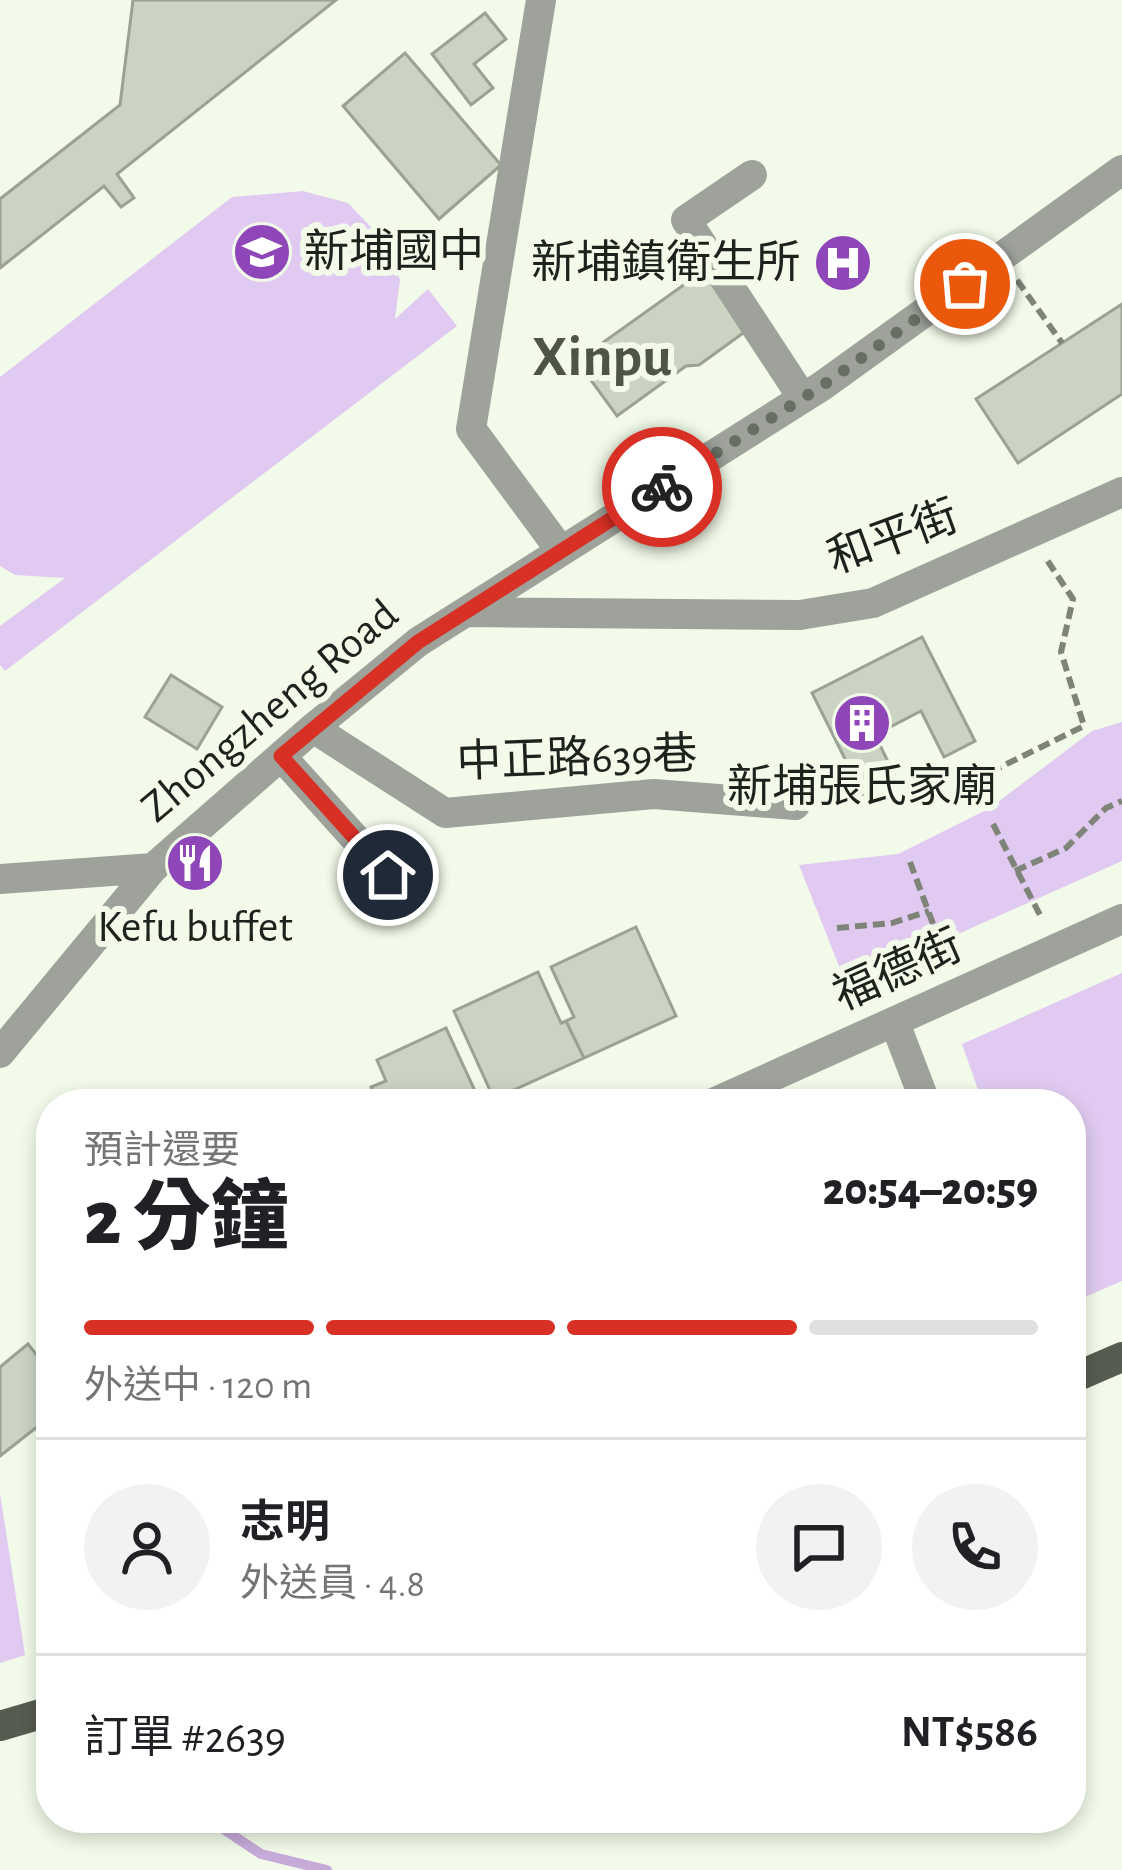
<!DOCTYPE html>
<html lang="zh-TW">
<head>
<meta charset="utf-8">
<style>
	:root { --surface:#fff; --page:#f2f2f2; --text:#202124; --muted:#757577; --line:#e0e0e0; --accent:#d93025 }
	body { margin:0; font-family:"Alegreya Sans","Noto Sans TC",sans-serif; background:var(--page); color:var(--text); height:100vh; display:flex; flex-direction:column; font-size:45px; white-space:nowrap }
	* { box-sizing:border-box; margin:0 }
	p { font-size:39px; color:var(--muted) }
	.icon { flex:none; width:66px; height:66px; fill:none; stroke:currentColor; stroke-width:2; stroke-linecap:round; stroke-linejoin:round }
	.map { position:relative; flex:1; overflow:hidden }
	.drawer { position:absolute; left:36px; top:1089px; width:1050px; height:744px; display:flex; flex-direction:column; background:var(--surface); border-radius:48px; box-shadow:0 6px 18px #0003 }
	.drawer>* { flex:none }
	.pin { position:absolute; display:grid; place-items:center; width:102px; height:102px; color:#fff; margin:-51px; border:6px solid #fff; border-radius:50%; box-shadow:0 3px 12px #0007 }
	.courier { position:absolute; display:grid; place-items:center; width:120px; height:120px; margin:-60px; border:9px solid #d93025; border-radius:50%; background:#fff; color:#222; box-shadow:0 3px 15px #0007 }
	.summary em { font-style:normal; font-weight:800 }
	.summary div { display:flex; flex-direction:column-reverse }
	.summary { display:flex; align-items:center; justify-content:space-between; height:204px; padding:0 48px }
	h1 { font-size:78px; font-weight:800; line-height:90px }
	.bar { display:grid; grid-template-columns:repeat(4,1fr); gap:18px 12px; align-content:center; height:144px; padding:0 48px }
	.bar i { height:15px; border-radius:9px; background:var(--line) }
	.bar .current { background:var(--accent) }
	.bar p { grid-column:span 4 }
	.line { display:flex; align-items:center; gap:30px; padding:0 48px; border-top:3px solid var(--line) }
	.line div { flex:1 }
	.round { display:grid; place-items:center; flex:none; width:126px; height:126px; border-radius:63px; background:var(--page) }
	.map>svg:first-child { display:block }
	.green { fill:#e0caf1 }
	.lines { fill:none; stroke-linecap:round; stroke-linejoin:round }
	.stream { stroke:#c6abd9; stroke-width:10 }
	.building { fill:#cbd4c3; stroke:#9aa292; stroke-width:3 }
	.path { stroke:#7f8479; stroke-width:6; stroke-dasharray:12 6; stroke-linecap:butt }
	.minor { stroke:#9ea29b; stroke-width:30 }
	.major { stroke:#565c50; stroke-width:30 }
	.done { stroke:#696e64; stroke-width:12; stroke-dasharray:0 21.6 }
	.route { stroke:#d93025; stroke-width:15 }
	.labels { text-anchor:middle; dominant-baseline:central; stroke-width:12; stroke-linejoin:round; paint-order:stroke }
	.poi-label { font-size:45px; fill:#1f221c; stroke:#f2fbe9 }
	.street-label { font-size:45px; fill:#1f221c; stroke:#f2fbe9 }
	.district-label { font-size:57px; font-weight:bold; fill:#4d5546; stroke:#f2fbe9 }
</style>
</head>
<body>
<div class="map">
<svg width="1122" height="1870" viewBox="0 0 1122 1870">
	<rect width="100%" height="100%" fill="#f2fbe9"/>
	<path class="green" d="M 303,191 L 348,203 L 387,244 L 400,280 L 395,319 L 428,289 L 457,326 L 5,671 L 0,665 L 0,626 L 65,578 L 15,575 L 0,566 L 0,377 L 232,197 Z
		M 1122,722 L 1122,861 L 846,984 L 799,865 L 898,854 L 990,808 L 1092,731 Z
		M 1122,973 L 1122,1281 L 1071,1303 L 1071,1104 L 983,1104 L 962,1044 Z
		M 0,1493 L 25,1655 L 0,1663 Z"/>
	<g class="lines">
		<path class="stream" d="M 207,1818 L 261,1854 L 327,1870"/>
	</g>
	<path class="building" d="M 133,0 L 336,0 L 117,174 L 134,198 L 121,207 L 104,186 L 0,268 L 0,199 L 120,105 Z
		M 485,13 L 506,39 L 474,64 L 493,88 L 471,105 L 432,54 Z
		M 405,53 L 501,165 L 439,219 L 343,106 Z
		M 713,264 L 746,331 L 699,365 L 686,366 L 617,416 L 577,361 Z
		M 1122,304 L 1122,394 L 1018,463 L 976,399 Z
		M 922,637 L 975,741 L 944,757 L 921,711 L 875,735 L 896,778 L 863,795 L 812,693 Z
		M 171,675 L 222,707 L 197,749 L 145,717 Z
		M 636,927 L 676,1016 L 584,1058 L 566,1021 L 574,1017 L 551,967 Z
		M 538,972 L 561,1023 L 566,1021 L 584,1058 L 494,1099 L 454,1011 Z
		M 446,1028 L 481,1104 L 379,1104 L 371,1087 L 386,1081 L 377,1060 Z
		M 28,1344 L 51,1373 L 51,1416 L 0,1456 L 0,1367 Z"/>
	<g class="lines">
		<path class="path" d="M 1017,280 L 1062,343
			M 974,780 L 1084,726 L 1061,652 L 1073,599 L 1045,557
			M 993,824 L 1041,917
			M 910,862 L 945,956
			M 1015,871 L 1066,848 L 1106,808 L 1122,801
			M 837,928 L 892,923 L 929,911"/>
		<path class="minor" d="M 541,0 L 471,429 L 561,551
			M 752,175 L 686,220 L 802,397
			M 466,612 L 800,615 L 873,603 L 1122,492
			M 313,728 L 445,813 L 654,794 L 795,805
			M 281,756 L 388,875
			M 0,879 L 153,868
			M 895,1023 L 926,1104
			M 0,1053 L 153,868 L 313,728 L 418,642 L 822,386 L 1122,170
			M 711,1104 L 1122,919"/>
		<path class="major" d="M 1071,1379 L 1122,1357
			M 0,1726 L 51,1711"/>
	</g>
	<g class="lines">
		<path class="done" d="M 662,487 L 822,386 L 965,284"/>
		<path class="route" d="M 388,875 L 281,756 L 418,642 L 662,487"/>
	</g>
	<defs>
		<symbol id="school-disc" viewBox="-11 -11 22 22"><circle r="9.5" fill="#8e46b9" stroke="#f2fbe9"/><path d="M0-5L7-2L0 1L-7-2ZM-4 1L0 2.5L4 1V4Q0 6-4 4Z" fill="#fff"/></symbol>
		<symbol id="hospital-disc" viewBox="-11 -11 22 22"><circle r="9.5" fill="#8e46b9" stroke="#f2fbe9"/><path d="M-5-5h3v3.5h4V-5h3V5h-3V1.5h-4V5h-3Z" fill="#fff"/></symbol>
		<symbol id="building-disc" viewBox="-11 -11 22 22"><circle r="9.5" fill="#8e46b9" stroke="#f2fbe9"/><path d="M-4-6H4V6H1V3H-1V6H-4ZM-2.5-4.3h1.7v1.8h-1.7ZM.8-4.3h1.7v1.8H.8ZM-2.5-1h1.7V.8h-1.7ZM.8-1h1.7V.8H.8Z" fill="#fff"/></symbol>
		<symbol id="restaurant-disc" viewBox="-11 -11 22 22"><circle r="9.5" fill="#8e46b9" stroke="#f2fbe9"/><path d="M-5-6h1v4h1v-4h1v4h1v-4h1v5L-1.5 .5V6h-2V.5L-5-1ZM5-6V6H3V1.5H1.5Q1.5-4 5-6Z" fill="#fff"/></symbol>
	</defs>
	<g fill-rule="evenodd">
		<use href="#school-disc" x="229" y="219" width="66" height="66"/>
		<use href="#hospital-disc" x="810" y="230" width="66" height="66"/>
		<use href="#building-disc" x="829" y="690" width="66" height="66"/>
		<use href="#restaurant-disc" x="162" y="830" width="66" height="66"/>
	</g>
	<g class="labels">
		<g class="poi-label">
			<text x="304" y="252" text-anchor="start">新埔國中</text>
			<text x="801" y="263" text-anchor="end">新埔鎮衛生所</text>
			<text x="862" y="787">新埔張氏家廟</text>
			<text x="195" y="927">Kefu buffet</text>
		</g>
		<g class="street-label">
			<text transform="translate(893 538) rotate(-20)">和平街</text>
			<text transform="translate(270 711) rotate(-40)">Zhongzheng Road</text>
			<text transform="translate(577 759) rotate(-2)">中正路639巷</text>
			<text transform="translate(898 971) rotate(-24)">福德街</text>
		</g>
		<g class="district-label">
			<text x="602" y="357">Xinpu</text>
		</g>
	</g>
</svg>
<div class="pin" style="left:965px;top:284px;background:#ea580c"><svg class="icon" aria-label="bag" viewBox="0 0 24 24"><path d="M5 8h14l-1 12H6zM9 8a3 3 0 0 1 6 0"/></svg></div>
<div class="pin" style="left:388px;top:875px;background:#1f2937"><svg class="icon" aria-label="home" viewBox="0 0 24 24"><path d="M3 11l9-7 9 7M6 9v11h12V9"/></svg></div>
<div class="courier" style="left:662px;top:487px"><svg class="icon" aria-label="bike" viewBox="0 0 24 24"><circle cx="6" cy="16" r="4"/><circle cx="18" cy="16" r="4"/><path d="M6 16l4-8h5l3 8M10 8l3 8H6M13 5h3"/></svg></div>
<section class="drawer">
<div class="summary"><div><h1>2 分鐘</h1><p>預計還要</p></div><em>20:54–20:59</em></div>
<div class="bar"><i class="current"></i><i class="current"></i><i class="current"></i><i></i><p>外送中 · 120 m</p></div>
<div class="line" style="height:216px"><a class="round"><svg class="icon" aria-label="person" viewBox="0 0 24 24"><circle cx="12" cy="8" r="4"/><path d="M4 21q1-7 8-7t8 7"/></svg></a><div><b>志明</b><p>外送員 · 4.8</p></div><a class="round"><svg class="icon" aria-label="chat" viewBox="0 0 24 24"><path d="M4 5h16v11H9l-5 4z"/></svg></a><a class="round"><svg class="icon" aria-label="phone" viewBox="0 0 24 24"><path d="M5 4h4l2 5-3 2q2 4 5 5l2-3 5 2v4C11 20 4 13 5 4z"/></svg></a></div>
<div class="line" style="height:156px"><div>訂單 #2639</div><b>NT$586</b></div>
</section>
</div>
</body>
</html>
